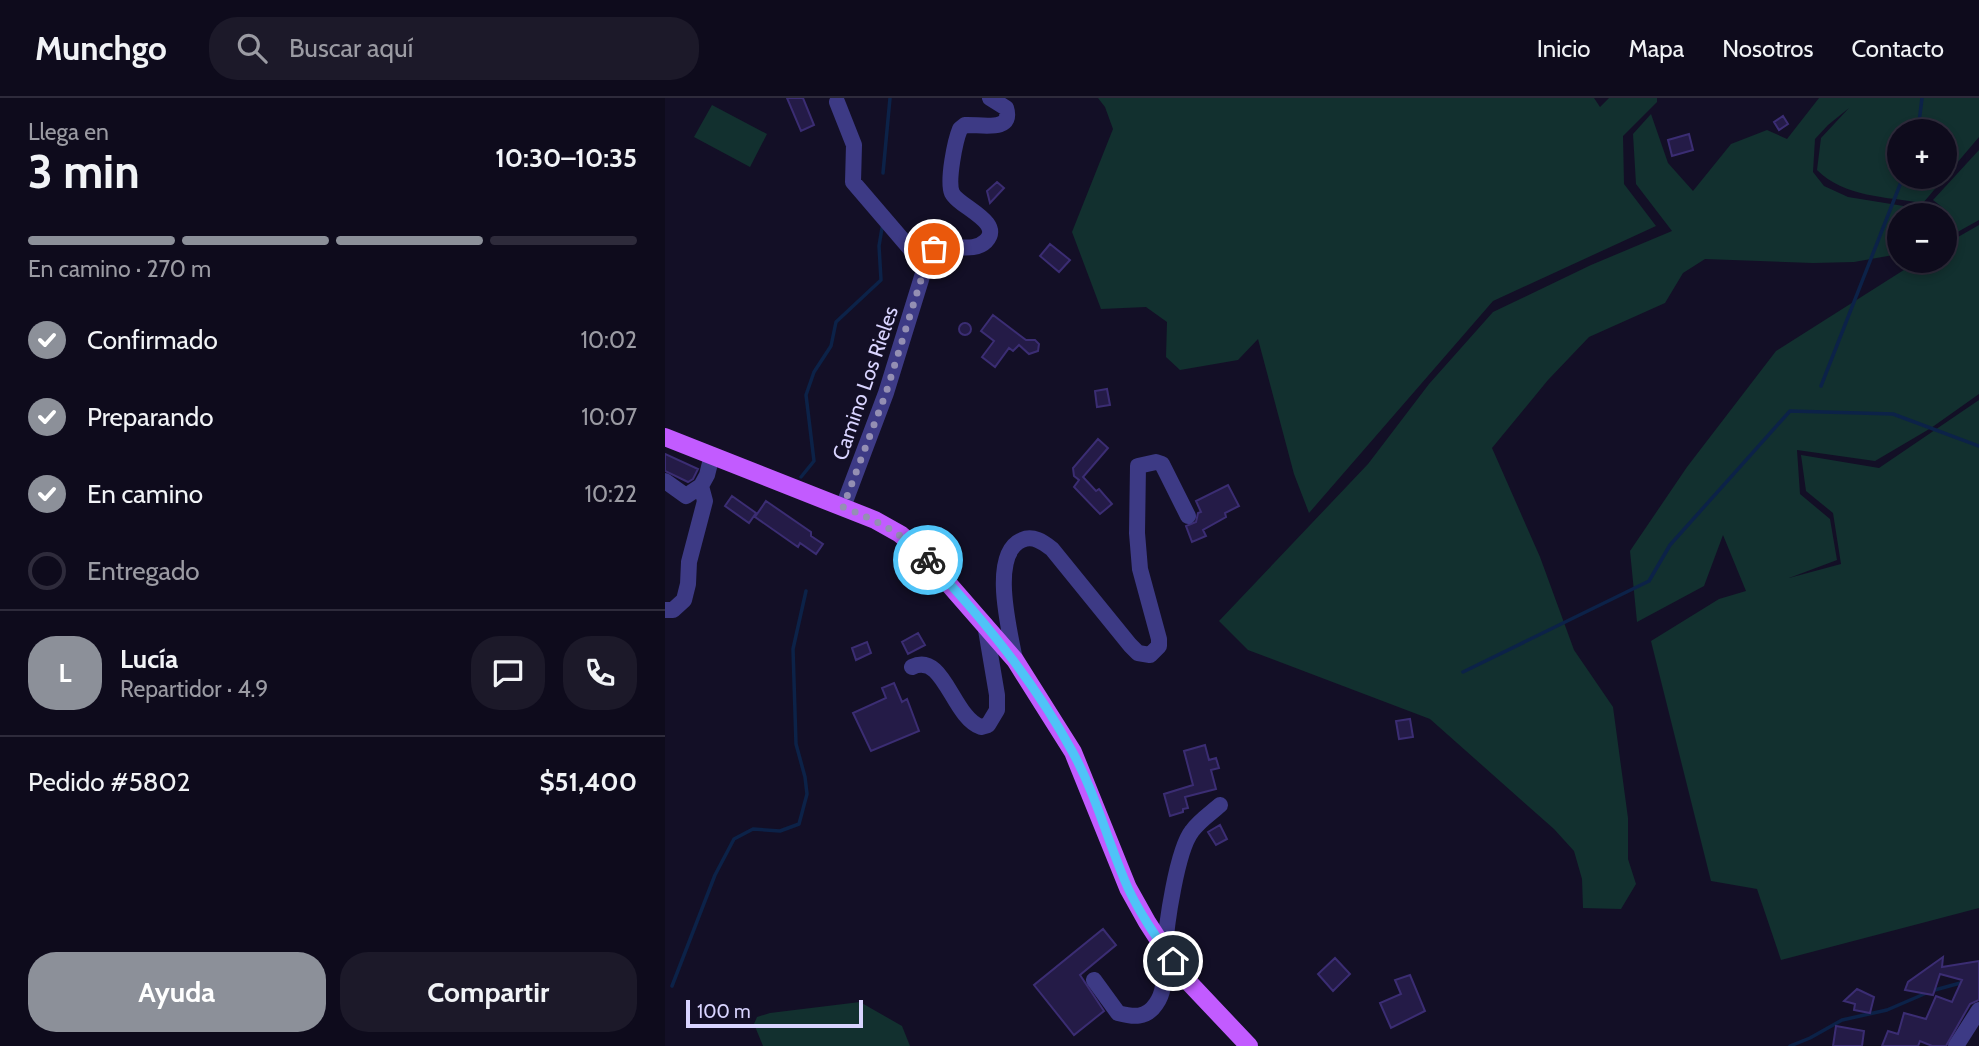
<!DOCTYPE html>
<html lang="es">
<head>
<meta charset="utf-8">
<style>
	:root { --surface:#0e0b1c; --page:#1c1929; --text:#f1f3f6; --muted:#9b9ba3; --line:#2e2b3b; --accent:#8c9099 }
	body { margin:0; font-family:Cabin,sans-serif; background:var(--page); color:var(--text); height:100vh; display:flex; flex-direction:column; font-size:26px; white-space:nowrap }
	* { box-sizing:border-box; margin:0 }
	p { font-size:23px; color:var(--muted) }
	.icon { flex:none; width:38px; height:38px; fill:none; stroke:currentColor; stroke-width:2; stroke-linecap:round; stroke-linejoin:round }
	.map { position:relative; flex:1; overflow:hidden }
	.sheet { display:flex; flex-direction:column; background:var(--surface); width:665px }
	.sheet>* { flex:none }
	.buttons { position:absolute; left:1222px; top:21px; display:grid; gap:14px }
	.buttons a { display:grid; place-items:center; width:70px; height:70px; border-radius:50%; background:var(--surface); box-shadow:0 4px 10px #0003,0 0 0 2px var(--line); font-size:35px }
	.scale { position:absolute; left:21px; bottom:18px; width:177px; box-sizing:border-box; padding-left:7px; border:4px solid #d9d4ff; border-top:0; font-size:19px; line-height:24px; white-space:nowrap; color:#d9d4ff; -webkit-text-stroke:5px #130f26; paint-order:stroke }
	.pin { position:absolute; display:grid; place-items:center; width:60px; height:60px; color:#fff; margin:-30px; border:4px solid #fff; border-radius:50%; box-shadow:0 2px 7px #0007 }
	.courier { position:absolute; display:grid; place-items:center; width:70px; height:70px; margin:-35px; border:5px solid #4fc3f7; border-radius:50%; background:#fff; color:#222; box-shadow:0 2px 9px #0007 }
	.head em { font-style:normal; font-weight:800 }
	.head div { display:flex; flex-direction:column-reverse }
	.head { display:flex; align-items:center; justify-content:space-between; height:119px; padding:0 28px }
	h1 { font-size:46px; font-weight:800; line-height:52px }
	.bar { display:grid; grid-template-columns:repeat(4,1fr); gap:10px 7px; align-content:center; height:84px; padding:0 28px }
	.bar i { height:9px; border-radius:5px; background:var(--line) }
	.bar .active { background:var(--accent) }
	.bar p { grid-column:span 4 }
	.line { display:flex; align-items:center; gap:18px; padding:0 28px; border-top:2px solid var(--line) }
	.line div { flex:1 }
	.round { display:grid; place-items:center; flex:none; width:74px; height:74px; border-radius:28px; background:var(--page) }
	ol { padding:0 28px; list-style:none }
	li { display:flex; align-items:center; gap:21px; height:77px }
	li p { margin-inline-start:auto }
	li .icon { padding:7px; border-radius:50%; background:var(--accent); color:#fff; stroke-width:4 }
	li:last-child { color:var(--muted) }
	li i { width:38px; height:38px; border:4px solid var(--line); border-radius:50% }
	.button { display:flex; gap:14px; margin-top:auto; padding:14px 28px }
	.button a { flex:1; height:80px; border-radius:28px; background:var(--accent); color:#fff; font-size:28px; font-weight:800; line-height:80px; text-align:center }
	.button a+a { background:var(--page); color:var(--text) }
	header { display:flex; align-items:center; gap:42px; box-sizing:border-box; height:98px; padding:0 35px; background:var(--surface); border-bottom:2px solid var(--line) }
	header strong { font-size:33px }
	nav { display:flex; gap:38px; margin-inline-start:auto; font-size:24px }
	.search { width:490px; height:63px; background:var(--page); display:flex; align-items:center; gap:18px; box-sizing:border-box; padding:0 24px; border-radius:28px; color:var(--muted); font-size:26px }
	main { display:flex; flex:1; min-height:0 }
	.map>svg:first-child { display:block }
	.green { fill:#12302f; fill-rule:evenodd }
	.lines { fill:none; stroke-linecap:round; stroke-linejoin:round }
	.stream { stroke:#0c2248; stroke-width:3.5 }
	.building { fill:#241b47; stroke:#3b2d73; stroke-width:2 }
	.minor { stroke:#3d3a85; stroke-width:16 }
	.major { stroke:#c25bff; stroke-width:18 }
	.done { stroke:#948fb3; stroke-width:7; stroke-dasharray:0 12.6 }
	.route { stroke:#4fc3f7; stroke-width:9 }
	.labels { text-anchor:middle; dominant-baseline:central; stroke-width:5; stroke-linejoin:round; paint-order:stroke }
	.street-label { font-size:21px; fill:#d9d4ff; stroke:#130f26 }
</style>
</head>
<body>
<header>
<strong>Munchgo</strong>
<div class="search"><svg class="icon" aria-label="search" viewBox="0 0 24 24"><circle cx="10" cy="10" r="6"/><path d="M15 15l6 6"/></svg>Buscar aquí</div>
<nav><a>Inicio</a><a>Mapa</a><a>Nosotros</a><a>Contacto</a></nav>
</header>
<main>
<section class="sheet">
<div class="head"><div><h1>3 min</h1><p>Llega en</p></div><em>10:30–10:35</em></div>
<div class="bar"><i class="active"></i><i class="active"></i><i class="active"></i><i></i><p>En camino · 270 m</p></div>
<ol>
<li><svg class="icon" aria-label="check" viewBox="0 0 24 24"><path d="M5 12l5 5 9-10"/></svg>Confirmado<p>10:02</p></li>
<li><svg class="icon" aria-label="check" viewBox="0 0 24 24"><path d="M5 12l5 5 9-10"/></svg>Preparando<p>10:07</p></li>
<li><svg class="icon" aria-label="check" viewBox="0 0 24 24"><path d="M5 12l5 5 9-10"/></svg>En camino<p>10:22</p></li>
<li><i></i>Entregado</li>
</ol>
<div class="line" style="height:126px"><b class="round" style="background:var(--accent);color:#fff">L</b><div><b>Lucía</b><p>Repartidor · 4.9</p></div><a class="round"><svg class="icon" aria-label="chat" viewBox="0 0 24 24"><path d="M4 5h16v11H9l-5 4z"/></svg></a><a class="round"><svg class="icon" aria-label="phone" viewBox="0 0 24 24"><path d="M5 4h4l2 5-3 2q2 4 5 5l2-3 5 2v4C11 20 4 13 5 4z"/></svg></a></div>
<div class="line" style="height:91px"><div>Pedido #5802</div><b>$51,400</b></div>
<div class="button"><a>Ayuda</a><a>Compartir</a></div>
</section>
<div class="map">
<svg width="1314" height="948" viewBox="0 0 1314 948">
	<rect width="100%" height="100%" fill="#130f26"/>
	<path class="green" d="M 433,0 L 929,0 L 935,9 L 944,0 L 992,0 L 992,4 L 958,38 L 959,86 L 991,128 L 828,203 L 644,415 L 629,376 L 593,241 L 573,262 L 515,272 L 501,259 L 502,224 L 481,209 L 436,211 L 407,134 L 448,31 L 440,9 Z
		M 1154,0 L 1314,0 L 1314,39 L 1258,105 C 1222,99 1179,99 1152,72 L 1156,40 L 1184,10 L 1163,27 L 1150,41 L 1148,74 L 1159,88 L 1183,99 L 1257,111 L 1265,107 L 1277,115 L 1277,117 L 1234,117 L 1234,156 L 1189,164 L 1148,165 L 1040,161 L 1018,175 L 1000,205 L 924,239 L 883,282 L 827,350 L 875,459 L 909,552 L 948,609 L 963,720 L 963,761 L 971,786 L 956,811 L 918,810 L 917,781 L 909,753 L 889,731 L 765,621 L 583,552 L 554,523 L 703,366 L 764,286 L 828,214 L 926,167 L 1007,133 L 971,86 L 968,36 L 986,16 L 1003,65 L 1028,93 L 1066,46 L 1102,32 L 1122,41 ZM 1234,33 L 1279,33 L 1279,79 L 1234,79 Z
		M 47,7 L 102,36 L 85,69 L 29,39 Z
		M 1314,52 L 1314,122 L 1280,141 L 1282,113 L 1268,102 Z
		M 1314,127 L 1314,296 L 1266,330 L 1210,363 L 1132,352 L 1135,396 L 1165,421 L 1172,462 L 1124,480 L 1176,466 L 1168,415 L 1141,393 L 1136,357 L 1214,370 L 1314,302 L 1314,810 L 1116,862 L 1092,791 L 1046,783 L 986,543 L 1054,501 L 1081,493 L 1058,437 L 1039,488 L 972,524 L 965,453 L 1022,369 L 1111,253 L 1253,163 L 1279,163 L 1279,147 Z
		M 195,904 L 237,928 L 245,948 L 98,948 L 89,926 L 92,919 L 105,915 Z"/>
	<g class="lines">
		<path class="stream" d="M 1253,33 L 1257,0
			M 218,75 L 225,0
			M 1156,288 L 1238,79
			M 136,379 L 149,363 L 141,297 L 149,274 L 166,248 L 171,224 L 216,182 L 214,148 L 217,130
			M 798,574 L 984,483 L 1005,447 L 1125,313 L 1228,316 L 1314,348
			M 7,888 L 50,777 L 69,741 L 88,731 L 115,733 L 134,726 L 142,696 L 140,679 L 131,646 L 128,551 L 141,493
			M 1125,948 L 1145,940 L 1177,922 L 1222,912 L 1266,893 L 1299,884"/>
	</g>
	<path class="building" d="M 122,0 L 138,0 L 149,27 L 136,33 Z
		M 1118,18 L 1123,26 L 1114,32 L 1109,24 Z
		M 1024,36 L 1028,52 L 1007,58 L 1003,42 Z
		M 332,84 L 339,90 L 325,105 L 322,93 Z
		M 385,146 L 405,162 L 394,174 L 375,158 Z
		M 328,217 L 361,242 L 370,242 L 374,246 L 373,253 L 364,256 L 354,247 L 348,253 L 344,250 L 330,269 L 317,259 L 329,243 L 316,233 Z
		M294 231a6 6 0 1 1 12 0a6 6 0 1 1-12 0Z
		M 442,291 L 445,307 L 432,309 L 430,293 Z
		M 433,341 L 443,350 L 418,379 L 431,393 L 434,391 L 447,406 L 435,416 L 409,389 L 414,382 L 409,378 L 408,370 Z
		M 0,356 L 33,371 L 28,381 L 23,384 L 0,373 Z
		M 563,387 L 574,408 L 560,415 L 561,419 L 538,432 L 541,438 L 527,444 L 521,428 L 531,424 L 533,415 L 536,414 L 531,403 Z
		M 67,398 L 91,415 L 84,425 L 60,408 Z
		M 101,403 L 146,434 L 146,438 L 158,446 L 151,456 L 135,445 L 133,449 L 90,419 Z
		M 253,535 L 260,547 L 243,556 L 237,544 Z
		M 202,544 L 206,555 L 191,562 L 187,550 Z
		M 229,585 L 237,604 L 242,601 L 254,633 L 206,653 L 188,615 L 221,600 L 217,590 Z
		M 745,621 L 748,639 L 734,641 L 731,623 Z
		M 540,647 L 544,662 L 551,660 L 554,670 L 546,672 L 551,691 L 520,699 L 523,710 L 518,711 L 518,714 L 505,718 L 499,696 L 528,687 L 519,653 Z
		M 555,727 L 562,741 L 551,747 L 543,734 Z
		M 438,831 L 451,847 L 415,877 L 439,913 L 409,937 L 369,887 Z
		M 1278,859 L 1277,869 L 1314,863 L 1314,902 L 1305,906 L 1281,948 L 1267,948 L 1255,943 L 1253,948 L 1217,948 L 1223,933 L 1233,936 L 1239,915 L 1261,921 L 1271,898 L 1287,904 L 1297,882 L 1275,876 L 1268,897 L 1240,892 L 1243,884 Z
		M 670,860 L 685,876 L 668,893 L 653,876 Z
		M 745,877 L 760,913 L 726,930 L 715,905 L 736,896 L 730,882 Z
		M 1192,891 L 1209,899 L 1205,915 L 1189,912 L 1190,906 L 1179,903 Z
		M 1171,928 L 1199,933 L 1197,948 L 1168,948 Z"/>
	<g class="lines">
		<path class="minor" d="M 172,4 L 189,47 L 188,84 L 248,154 L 263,164
			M 0,383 L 21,398 L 36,388
			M 178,409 L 221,295 L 264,156 C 278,140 306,158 321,143 C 339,124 294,109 287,95 C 282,83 290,43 295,31 L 300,27 C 315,26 349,35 341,10 L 325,0
			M 0,512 L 8,512 L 19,502 L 23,486 L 24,464 L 40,403 L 36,388 L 42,377 L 47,357
			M 350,562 C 345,534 324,456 357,442 C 368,437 378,444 387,451 L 465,547 L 473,555 L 485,557 L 494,548 L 494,541 L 475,471 L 472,435 L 473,368 L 491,364 L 497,366 L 523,418
			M 247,569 C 279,553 287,619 316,629 L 323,627 L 332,612 L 332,597 L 320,526
			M 429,882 L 453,915 C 468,919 481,921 491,906 C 502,891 498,870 500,853 C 501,827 512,752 527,733 C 534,723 546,715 555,707
			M 1291,948 L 1314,912"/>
		<path class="major" d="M 0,339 L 210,422 L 235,436 L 254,452 L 350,562 L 408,654 L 463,790 L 482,824 L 515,875 L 584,948"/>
	</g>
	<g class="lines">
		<path class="done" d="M 263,462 C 239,436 211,422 178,409 L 221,295 L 264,156 L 269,151"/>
		<path class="route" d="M 263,462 C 318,521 369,583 407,653 C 431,696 443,745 463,790 C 475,816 492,840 508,863"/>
	</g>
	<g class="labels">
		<g class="street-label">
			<text transform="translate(200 285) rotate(-71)">Camino Los Rieles</text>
		</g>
	</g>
</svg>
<div class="buttons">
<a>+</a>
<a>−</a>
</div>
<div class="scale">100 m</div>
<div class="pin" style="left:269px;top:151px;background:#ea580c"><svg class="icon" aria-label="bag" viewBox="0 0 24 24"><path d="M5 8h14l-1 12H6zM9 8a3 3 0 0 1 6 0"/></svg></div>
<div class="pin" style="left:508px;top:863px;background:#1f2937"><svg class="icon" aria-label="home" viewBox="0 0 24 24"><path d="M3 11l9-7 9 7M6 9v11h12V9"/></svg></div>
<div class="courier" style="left:263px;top:462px"><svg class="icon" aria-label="bike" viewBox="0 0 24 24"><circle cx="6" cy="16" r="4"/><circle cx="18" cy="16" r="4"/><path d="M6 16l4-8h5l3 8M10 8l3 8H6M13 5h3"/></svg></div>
</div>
</main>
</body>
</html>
